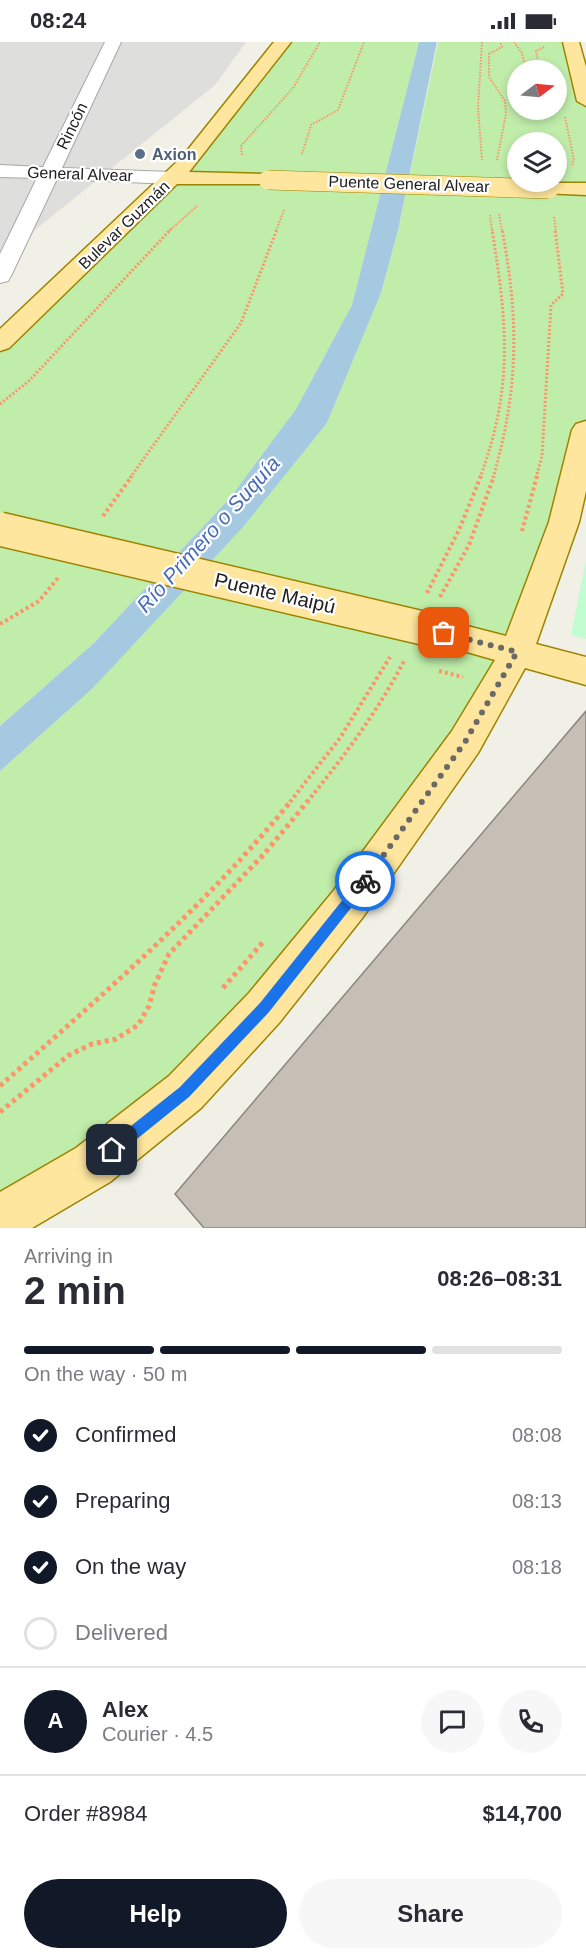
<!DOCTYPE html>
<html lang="en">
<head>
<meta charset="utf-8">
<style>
	:root { --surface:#fff; --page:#f7f7f7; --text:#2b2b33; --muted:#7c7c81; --line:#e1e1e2; --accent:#111827 }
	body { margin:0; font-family:Arial,sans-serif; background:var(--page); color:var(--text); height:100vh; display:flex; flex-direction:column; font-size:22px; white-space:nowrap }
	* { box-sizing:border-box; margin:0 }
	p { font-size:20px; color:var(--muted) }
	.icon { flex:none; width:33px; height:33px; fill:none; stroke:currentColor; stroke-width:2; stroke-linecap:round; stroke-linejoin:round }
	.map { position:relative; height:1186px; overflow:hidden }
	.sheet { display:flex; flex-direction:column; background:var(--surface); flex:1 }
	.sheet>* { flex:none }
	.needle { width:39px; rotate:74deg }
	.fabs { position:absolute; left:507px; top:18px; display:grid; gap:12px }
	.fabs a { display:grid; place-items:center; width:60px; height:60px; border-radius:50%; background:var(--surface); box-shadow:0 3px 9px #0003; font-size:30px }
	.pin { position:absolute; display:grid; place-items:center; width:51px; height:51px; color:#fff; margin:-26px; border-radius:12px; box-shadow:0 3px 9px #0006 }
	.courier { position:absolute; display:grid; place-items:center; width:60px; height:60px; margin:-30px; border:4px solid #1a73e8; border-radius:50%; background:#fff; color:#222; box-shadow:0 2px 8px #0007 }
	.head em { font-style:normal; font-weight:600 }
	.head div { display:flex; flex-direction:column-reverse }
	.head { display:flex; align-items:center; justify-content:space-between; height:102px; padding:0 24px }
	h1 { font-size:39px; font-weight:600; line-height:45px }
	.bar { display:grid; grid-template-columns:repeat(4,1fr); gap:9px 6px; align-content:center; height:72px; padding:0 24px }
	.bar i { height:8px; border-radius:4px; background:var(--line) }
	.bar .current { background:var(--accent) }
	.bar p { grid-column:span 4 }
	.line { display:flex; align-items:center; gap:15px; padding:0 24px; border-top:2px solid var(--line) }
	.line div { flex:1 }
	.round { display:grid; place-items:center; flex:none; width:63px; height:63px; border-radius:32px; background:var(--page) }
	ol { padding:0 24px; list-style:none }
	li { display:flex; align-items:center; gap:18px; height:66px }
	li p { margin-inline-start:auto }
	li .icon { padding:6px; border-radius:50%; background:var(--accent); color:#fff; stroke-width:4 }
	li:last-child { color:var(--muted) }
	li i { width:33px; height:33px; border:3px solid var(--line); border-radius:50% }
	.button { display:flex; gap:12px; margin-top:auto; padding:12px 24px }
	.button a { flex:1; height:69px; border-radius:36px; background:var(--accent); color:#fff; font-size:24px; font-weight:600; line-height:69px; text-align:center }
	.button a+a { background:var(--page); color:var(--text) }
	.status { display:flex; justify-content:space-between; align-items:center; height:42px; padding:0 30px; background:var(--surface); direction:ltr }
	.status svg { height:16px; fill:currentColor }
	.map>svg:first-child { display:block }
	.residential { fill:#dededd }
	.grass { fill:#c0edaa; fill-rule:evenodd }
	.park { fill:#c2fcd1 }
	.water { fill:#a5c9e1 }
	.building { fill:#c6bfb5; stroke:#8b867f; stroke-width:1.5 }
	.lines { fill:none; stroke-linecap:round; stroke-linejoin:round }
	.minor-casing { stroke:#a7a7a7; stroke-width:2 }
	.primary-casing { stroke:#9d8400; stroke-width:3 }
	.path-far3 { stroke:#ff936a; stroke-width:2; stroke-dasharray:1.5 1.5; stroke-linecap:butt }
	.path-far2 { stroke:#ff936a; stroke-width:3; stroke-dasharray:2 2; stroke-linecap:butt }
	.path-far1 { stroke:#ff936a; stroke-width:4; stroke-dasharray:3 3; stroke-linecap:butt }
	.path { stroke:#ff936a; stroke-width:5; stroke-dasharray:4 4; stroke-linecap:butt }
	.minor { fill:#fff; fill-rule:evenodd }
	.primary { fill:#ffe69e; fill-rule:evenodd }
	.primary-bridge-far1-casing { stroke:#9d8400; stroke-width:20; stroke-linecap:butt }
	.primary-bridge-casing { stroke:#9d8400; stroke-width:36; stroke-linecap:butt }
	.primary-bridge-far1 { stroke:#ffe69e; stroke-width:19 }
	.primary-bridge { stroke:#ffe69e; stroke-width:33 }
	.route { fill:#1a73e8 }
	.done { stroke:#696965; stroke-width:6; stroke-dasharray:0 10.8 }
	.service-dot { fill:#5c6f8a; stroke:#fff; stroke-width:2 }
	.labels { text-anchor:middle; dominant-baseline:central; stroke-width:4.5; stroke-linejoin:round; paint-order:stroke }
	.far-street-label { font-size:16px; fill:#202020; stroke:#fff }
	.far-service-label { font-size:16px; font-weight:bold; fill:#4e5e75; stroke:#fff; text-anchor:start }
	.street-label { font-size:20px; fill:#202020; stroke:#fff }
	.water-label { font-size:21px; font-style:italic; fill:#476bb6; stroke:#fff }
</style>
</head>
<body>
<div class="status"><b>08:24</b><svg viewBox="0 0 49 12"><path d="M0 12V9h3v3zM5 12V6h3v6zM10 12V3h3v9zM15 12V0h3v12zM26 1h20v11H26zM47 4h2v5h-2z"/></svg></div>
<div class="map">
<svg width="586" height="1186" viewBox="0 0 586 1186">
	<rect width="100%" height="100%" fill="#f1f0e6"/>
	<path class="residential" d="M 0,0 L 246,0 L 215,43 L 0,216 Z"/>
	<path class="grass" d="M 283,0 L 419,0 L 352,263 L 296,367 L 230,456 L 94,601 L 0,684 L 0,301 L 148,158 Z
		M 438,0 L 571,0 L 586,59 L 586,388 L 517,610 L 264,966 L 0,1177 L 0,729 L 92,647 L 284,433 L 327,381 L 381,251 L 398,188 ZM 518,28 L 556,28 L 556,68 L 518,68 ZM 518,100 L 556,100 L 556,140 L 518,140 Z"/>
	<path class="park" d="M 586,517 L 586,597 L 571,593 Z"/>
	<path class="water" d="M 419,0 L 437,0 L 398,188 L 381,251 L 327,381 L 243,485 L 92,647 L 0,729 L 0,684 L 94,601 L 230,456 L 296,367 L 352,263 Z"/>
	<path class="building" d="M 586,669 L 586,1186 L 204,1186 L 175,1152 Z"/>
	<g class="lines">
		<defs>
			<path id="minor" d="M 105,0 L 121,0 L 62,126 L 172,130 L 182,136 L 172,142 L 57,137 L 11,234 L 8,239 L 0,241 L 0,212 L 37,136 L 0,135 L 0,123 L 43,125 Z"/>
			<path id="primary" d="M 274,0 L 291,0 L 189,130 L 268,132 L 275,134 L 278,138 L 275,142 L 177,142 L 9,306 L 0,309 L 0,287 L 182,115 Z
				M 563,0 L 579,0 L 586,25 L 586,64 L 577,59 Z
				M 549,141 L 586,141 L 586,153 L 542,151 L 539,147 L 542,143 Z
				M 586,379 L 586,449 L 579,480 L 536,602 L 586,615 L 586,643 L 525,626 L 478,711 L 363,875 L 279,981 L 201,1066 L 110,1140 L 32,1186 L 0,1186 L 0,1150 L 76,1106 L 169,1034 L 249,951 L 335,847 L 452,689 L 495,618 L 432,600 L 428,591 L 432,582 L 444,578 L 506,594 L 549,480 L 572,388 L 576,382 Z"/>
		</defs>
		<use href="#minor" class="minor-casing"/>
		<use href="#primary" class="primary-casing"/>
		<path class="path-far3" d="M 482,0 L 478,65 L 482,118
			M 514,0 L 522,11 L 526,28
			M 540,28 L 536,9 L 544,5
			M 565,75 L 574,118 L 572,123
			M 302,112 L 311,83 L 338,68 L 364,0
			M 242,113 L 241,104 L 293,46 L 320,0
			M 497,118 L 506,72 L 505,59 L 489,35 L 489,12 L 502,5 L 500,0
			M 499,172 L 502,189
			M 490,173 L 492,189
			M 554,175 L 556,189
			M 169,189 L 198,163
			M 276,189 L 284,168"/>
		<path class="path-far2" d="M 0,362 L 29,339 L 171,187
			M 130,436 L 241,281 L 277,187
			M 480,436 C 514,343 507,282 492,187
			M 493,436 C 519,347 519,277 502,187
			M 536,436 L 542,414 L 551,263 L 563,252 L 555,187"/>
		<path class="path-far1" d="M 103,474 L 132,434
			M 522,489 L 537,434
			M 427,551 L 459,488 L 481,434
			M 440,555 L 469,503 L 494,434
			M 0,582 L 39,559 L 58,536
			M 439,629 L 463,635
			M 290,760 L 340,696 L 390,615
			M 307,760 C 343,716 378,669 404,619"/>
		<path class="path" d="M 223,946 L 263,900
			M 0,1044 C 101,954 206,864 291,759
			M 0,1070 L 69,1013 L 92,1002 L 116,997 L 138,983 L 149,964 L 155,942 L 169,912 L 265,811 L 308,759"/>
		<use href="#minor" class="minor"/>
		<use href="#primary" class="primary"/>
		<defs>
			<path id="primary-bridge-far1" d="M 268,138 L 549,147"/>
			<path id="primary-bridge" d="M 0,487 L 444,591"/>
		</defs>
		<use href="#primary-bridge-far1" class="primary-bridge-far1-casing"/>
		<use href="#primary-bridge" class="primary-bridge-casing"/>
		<use href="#primary-bridge-far1" class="primary-bridge-far1"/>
		<use href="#primary-bridge" class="primary-bridge"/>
	</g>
	<path class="route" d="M 365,833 L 369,835 L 369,843 L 269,970 L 189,1055 L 117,1113 L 107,1113 L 107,1103 L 180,1045 L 260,961 L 361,835 Z"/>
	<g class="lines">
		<path class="done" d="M 365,839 L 465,700 L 517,610 L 444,591"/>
	</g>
	<circle class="service-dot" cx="140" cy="112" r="6"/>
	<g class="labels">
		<g class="far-street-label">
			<text transform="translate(72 84) rotate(-64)">Rincón</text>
			<text transform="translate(80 132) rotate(2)">General Alvear</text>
			<text transform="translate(409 142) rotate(2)">Puente General Alvear</text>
			<text transform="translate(124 183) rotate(-44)">Bulevar Guzmán</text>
		</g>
		<g class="far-service-label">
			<text x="152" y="112">Axion</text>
		</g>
		<g class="street-label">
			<text transform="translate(275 551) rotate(13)">Puente Maipú</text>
		</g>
		<g class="water-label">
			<text transform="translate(208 492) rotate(-48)">Río Primero o Suquía</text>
		</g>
	</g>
</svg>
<div class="fabs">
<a><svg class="needle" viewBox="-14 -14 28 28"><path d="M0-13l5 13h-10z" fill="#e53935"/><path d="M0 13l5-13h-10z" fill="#7c7c81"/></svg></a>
<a><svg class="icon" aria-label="layers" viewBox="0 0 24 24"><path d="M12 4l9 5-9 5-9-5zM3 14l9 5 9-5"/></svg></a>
</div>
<div class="pin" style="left:444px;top:591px;background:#ea580c"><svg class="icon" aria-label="bag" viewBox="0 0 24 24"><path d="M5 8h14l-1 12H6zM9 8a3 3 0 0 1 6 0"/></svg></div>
<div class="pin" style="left:112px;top:1108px;background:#1f2937"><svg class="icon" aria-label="home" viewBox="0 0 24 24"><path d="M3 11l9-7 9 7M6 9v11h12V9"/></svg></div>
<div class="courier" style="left:365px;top:839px"><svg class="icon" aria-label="bike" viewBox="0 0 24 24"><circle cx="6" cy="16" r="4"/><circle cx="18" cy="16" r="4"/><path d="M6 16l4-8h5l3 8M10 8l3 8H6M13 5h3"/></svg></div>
</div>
<section class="sheet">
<div class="head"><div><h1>2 min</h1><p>Arriving in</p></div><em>08:26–08:31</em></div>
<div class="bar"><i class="current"></i><i class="current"></i><i class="current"></i><i></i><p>On the way · 50 m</p></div>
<ol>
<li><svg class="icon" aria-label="check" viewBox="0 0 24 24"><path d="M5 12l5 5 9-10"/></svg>Confirmed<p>08:08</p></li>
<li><svg class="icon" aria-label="check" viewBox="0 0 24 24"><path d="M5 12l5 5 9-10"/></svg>Preparing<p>08:13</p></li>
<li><svg class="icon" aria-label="check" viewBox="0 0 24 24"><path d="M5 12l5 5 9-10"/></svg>On the way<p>08:18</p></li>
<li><i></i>Delivered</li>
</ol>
<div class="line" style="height:108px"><b class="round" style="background:var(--accent);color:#fff">A</b><div><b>Alex</b><p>Courier · 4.5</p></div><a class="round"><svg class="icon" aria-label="chat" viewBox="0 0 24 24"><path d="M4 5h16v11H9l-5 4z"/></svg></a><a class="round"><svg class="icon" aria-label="phone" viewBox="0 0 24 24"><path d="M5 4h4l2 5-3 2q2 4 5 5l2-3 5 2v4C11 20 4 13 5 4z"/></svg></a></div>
<div class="line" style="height:78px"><div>Order #8984</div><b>$14,700</b></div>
<div class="button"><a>Help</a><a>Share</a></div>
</section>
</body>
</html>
